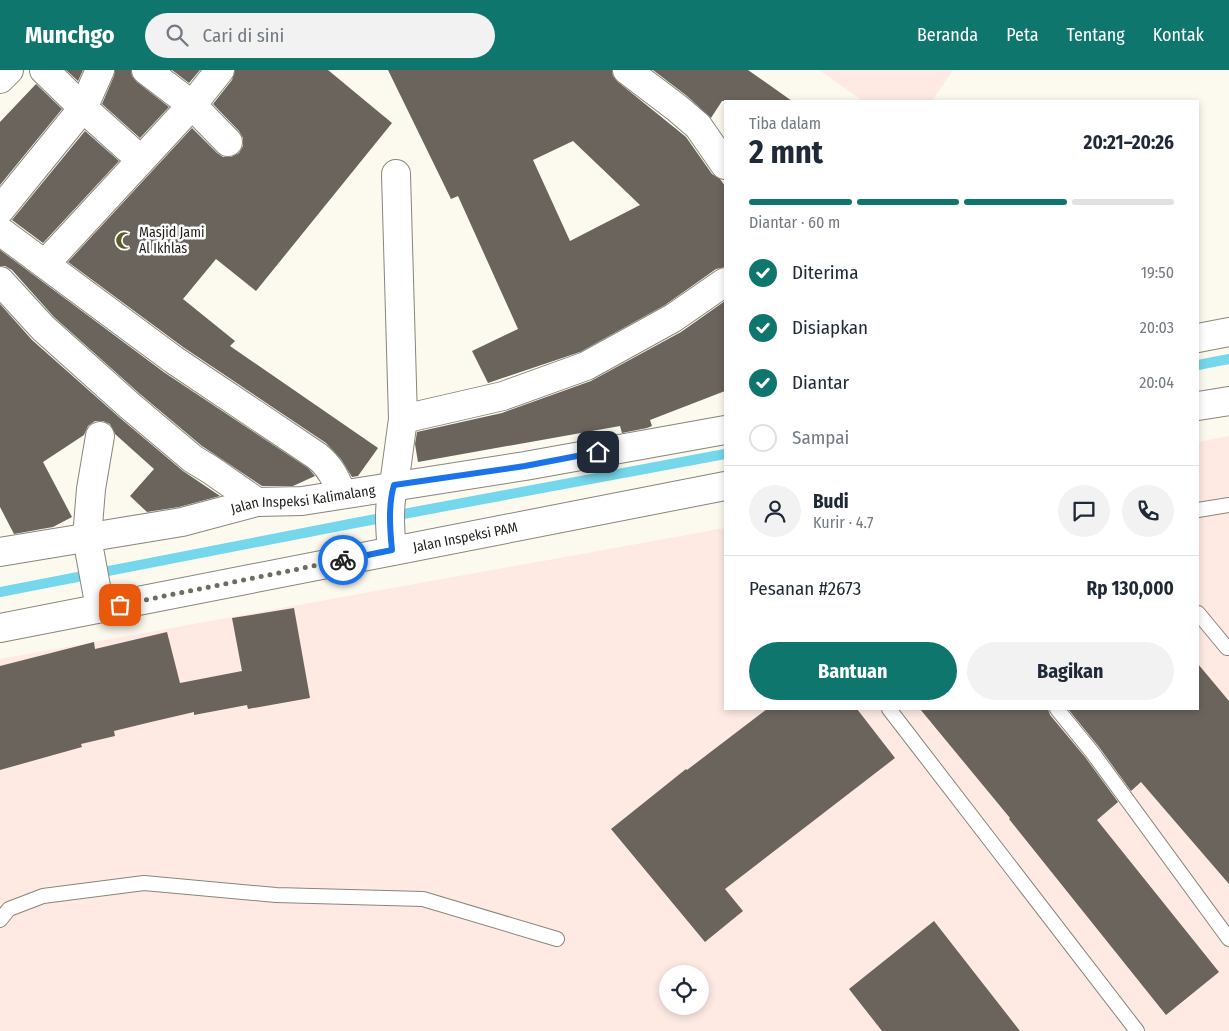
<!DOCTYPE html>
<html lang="id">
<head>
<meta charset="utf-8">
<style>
	:root { --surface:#fff; --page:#f2f2f3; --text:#1f2937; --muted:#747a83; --line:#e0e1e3; --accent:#0f766e }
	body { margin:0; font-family:"Fira Sans Condensed",sans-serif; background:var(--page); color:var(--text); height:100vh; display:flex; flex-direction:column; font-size:19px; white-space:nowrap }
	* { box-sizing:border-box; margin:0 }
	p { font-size:16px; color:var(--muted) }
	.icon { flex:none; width:28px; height:28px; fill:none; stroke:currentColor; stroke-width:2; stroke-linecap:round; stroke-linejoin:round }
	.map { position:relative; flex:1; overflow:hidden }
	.panel { position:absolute; left:724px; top:30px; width:475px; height:610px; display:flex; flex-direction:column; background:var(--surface); border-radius:0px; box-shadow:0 2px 8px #0003 }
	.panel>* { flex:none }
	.buttons { position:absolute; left:659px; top:895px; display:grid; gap:10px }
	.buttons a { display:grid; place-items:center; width:50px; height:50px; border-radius:50%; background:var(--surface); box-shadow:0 2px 8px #0003; font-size:25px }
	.pin { position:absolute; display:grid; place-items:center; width:42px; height:42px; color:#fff; margin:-21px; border-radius:10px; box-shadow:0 2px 8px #0006 }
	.courier { position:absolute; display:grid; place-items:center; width:50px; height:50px; margin:-25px; border:4px solid #1a73e8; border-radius:50%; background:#fff; color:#222; box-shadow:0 1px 6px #0007 }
	.head em { font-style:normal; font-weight:700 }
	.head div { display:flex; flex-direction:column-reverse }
	.head { display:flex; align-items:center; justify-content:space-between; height:85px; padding:0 25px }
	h1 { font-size:32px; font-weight:700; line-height:38px }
	.bar { display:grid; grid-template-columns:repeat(4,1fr); gap:8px 5px; align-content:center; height:60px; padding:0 25px }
	.bar i { height:6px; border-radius:4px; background:var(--line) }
	.bar .active { background:var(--accent) }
	.bar p { grid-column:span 4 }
	.line { display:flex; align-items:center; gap:12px; padding:0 25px; border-top:1px solid var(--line) }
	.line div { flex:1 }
	.round { display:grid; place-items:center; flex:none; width:52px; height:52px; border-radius:26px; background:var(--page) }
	ol { padding:0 25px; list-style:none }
	li { display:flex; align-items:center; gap:15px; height:55px }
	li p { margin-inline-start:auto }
	li .icon { padding:5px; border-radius:50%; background:var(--accent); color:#fff; stroke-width:4 }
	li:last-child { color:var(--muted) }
	li i { width:28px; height:28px; border:2px solid var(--line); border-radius:50% }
	.primary-button { display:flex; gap:10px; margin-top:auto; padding:10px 25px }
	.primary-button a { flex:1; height:58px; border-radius:30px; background:var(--accent); color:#fff; font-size:20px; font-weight:700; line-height:58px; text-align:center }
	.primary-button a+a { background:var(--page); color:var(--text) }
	header { display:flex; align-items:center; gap:30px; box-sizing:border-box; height:70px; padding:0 25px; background:var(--accent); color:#fff }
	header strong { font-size:24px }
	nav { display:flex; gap:28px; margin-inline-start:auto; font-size:18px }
	.search { width:350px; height:45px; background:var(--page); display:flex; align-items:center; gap:12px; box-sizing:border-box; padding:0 18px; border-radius:28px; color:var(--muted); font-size:19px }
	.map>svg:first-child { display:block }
	.industrial { fill:#feeae3; fill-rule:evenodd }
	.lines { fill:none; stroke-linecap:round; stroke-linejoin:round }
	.stream { stroke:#74d7ec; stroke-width:10 }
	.building { fill:#6b645d; fill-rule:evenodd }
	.service-casing { stroke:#88857c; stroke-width:16 }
	.minor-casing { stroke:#88857c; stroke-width:30 }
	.service { stroke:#fff; stroke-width:14 }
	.minor { stroke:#fff; stroke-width:28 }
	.done { stroke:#6c6b64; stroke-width:5; stroke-dasharray:0 9 }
	.route { stroke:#1a73e8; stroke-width:6 }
	.labels { text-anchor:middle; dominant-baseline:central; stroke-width:5; stroke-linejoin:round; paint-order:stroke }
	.poi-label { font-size:14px; fill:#1f1e1a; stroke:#fff; text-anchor:start }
	.street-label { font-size:14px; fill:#1f1e1a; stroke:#fff }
</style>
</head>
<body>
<header>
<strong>Munchgo</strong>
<div class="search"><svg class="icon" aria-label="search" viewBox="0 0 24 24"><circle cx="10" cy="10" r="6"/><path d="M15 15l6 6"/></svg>Cari di sini</div>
<nav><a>Beranda</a><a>Peta</a><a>Tentang</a><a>Kontak</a></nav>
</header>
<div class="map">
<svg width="1229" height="961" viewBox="0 0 1229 961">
	<rect width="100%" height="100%" fill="#fcf9ee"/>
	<path class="industrial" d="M 819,0 L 953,0 L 932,31 L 863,31 Z
		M 1229,366 L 1229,961 L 0,961 L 0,589 L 725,458 L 725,639 L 1198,639 L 1198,372 ZM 668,904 L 700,904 L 700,936 L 668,936 Z"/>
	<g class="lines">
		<path class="stream" d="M 1198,295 L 1229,289
			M 0,522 L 355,453 L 725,384"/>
	</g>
	<path class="building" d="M 66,0 L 83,0 L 78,11 Z
		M 115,0 L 131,0 L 132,6 L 137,12 L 169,37 L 140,68 L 102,34 L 114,6 Z
		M 172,0 L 200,0 L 189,13 Z
		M 235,0 L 328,0 L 392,53 L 256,221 L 216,189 L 183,229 L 235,271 L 230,276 L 378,378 L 358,406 L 352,407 L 341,389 L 326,373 L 183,277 L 68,192 L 192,58 L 217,83 L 223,87 L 231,87 L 239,83 L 243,76 L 243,68 L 239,61 L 213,34 L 232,10 Z
		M 388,0 L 612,0 L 613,6 L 618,12 L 686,67 L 712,104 L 720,109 L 725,116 L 725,197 L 716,199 L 665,235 L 580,282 L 488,313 L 472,281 L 518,259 L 458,126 L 451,129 ZM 573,71 L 640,135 L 570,171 L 533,90 Z
		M 653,0 L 748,0 L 792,31 L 722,31 L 711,48 L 687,26 Z
		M 36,14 L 62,39 L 0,115 L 0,52 Z
		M 85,61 L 119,91 L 43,173 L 12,150 Z
		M 0,180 L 165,303 L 308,398 L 315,406 L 293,416 L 262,416 L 202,376 L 140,324 L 54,247 L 12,200 L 5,196 L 0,196 Z
		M 725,231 L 725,321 L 650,350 L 652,356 L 647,358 L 622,363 L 620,356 L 418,392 L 415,374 L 417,362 L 502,343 L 591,311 L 681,262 Z
		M 0,234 L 32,270 L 120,348 L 183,401 L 220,426 L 179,437 L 147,442 L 130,426 L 154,399 L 115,364 L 110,354 L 103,351 L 95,351 L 88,356 L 84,365 L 43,392 L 72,447 L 53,457 L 14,464 L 0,437 Z
		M 294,538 L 310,628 L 248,639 L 247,635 L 194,645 L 194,642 L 151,652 L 114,661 L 115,666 L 81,674 L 82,677 L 0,700 L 0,596 L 94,572 L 95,579 L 167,562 L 180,613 L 242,601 L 232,548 Z
		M 1198,594 L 1229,631 L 1229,814 L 1141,712 L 1131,721 L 1099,677 L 1068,639 L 1198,639 Z
		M 767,639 L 857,639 L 895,688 L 725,819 L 743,841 L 705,872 L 611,759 L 686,699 L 687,700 Z
		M 920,639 L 1048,639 L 1050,645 L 1085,687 L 1118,732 L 1097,750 L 1219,902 L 1166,945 L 1009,749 L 1010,748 Z
		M 934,851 L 1020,961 L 882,961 L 849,919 Z"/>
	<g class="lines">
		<defs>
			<path id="service" d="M 1198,440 L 1229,435
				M 1198,543 L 1227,578
				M 889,639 L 1137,961
				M 1057,639 L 1092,682 L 1229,869
				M 0,850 L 9,839 L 43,826 L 144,813 L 276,825 L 423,829 L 557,869"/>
			<g id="minor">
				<path d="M 44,0 L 83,38 L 141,90"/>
				<path d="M 146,0 L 192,35 L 228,72"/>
				<path d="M 627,0 L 677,38 L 698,56 L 725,95"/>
				<path d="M 0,9 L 9,0"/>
				<path d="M 0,140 L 83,38 L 100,0"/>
				<path d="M 0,161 L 174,290 L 317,386 C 330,396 336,409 342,424"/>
				<path d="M 45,194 L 192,35 L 220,0"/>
				<path d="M 0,211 L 43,258 L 130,336 L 193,389 L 211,400 L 257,432"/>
				<path d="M 1198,268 L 1229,262"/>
				<path d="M 1198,336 L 1229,331"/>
				<path d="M 403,349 L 503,326 L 586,296 L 673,248 L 725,212"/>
				<path d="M 392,481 C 390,460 388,435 394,415 L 403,349 L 396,104"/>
				<path id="s1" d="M 0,482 L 182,452 L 257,432 L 302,431 L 525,396 L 725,360"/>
				<path d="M 100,538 L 87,468 L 91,419 L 100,366"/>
				<path id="s2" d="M 0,558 L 725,416"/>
			</g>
		</defs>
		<use href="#service" class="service-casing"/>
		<use href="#minor" class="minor-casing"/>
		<use href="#service" class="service"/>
		<use href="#minor" class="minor"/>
	</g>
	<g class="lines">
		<path class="done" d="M 120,535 L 343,490"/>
		<path class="route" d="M 343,490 L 392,480 C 390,460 388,435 394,415 L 525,396 L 598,382"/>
	</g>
	<defs>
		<symbol id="mosque-bare" viewBox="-9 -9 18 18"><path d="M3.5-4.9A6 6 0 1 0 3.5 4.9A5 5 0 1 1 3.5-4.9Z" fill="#5c5c29" stroke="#fff" stroke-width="2.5" paint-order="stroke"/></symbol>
	</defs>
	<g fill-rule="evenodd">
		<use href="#mosque-bare" x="112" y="158" width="25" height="25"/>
	</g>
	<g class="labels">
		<g class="poi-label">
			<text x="139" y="162">Masjid Jami<tspan x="139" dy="16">Al Ikhlas</tspan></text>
		</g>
		<g class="street-label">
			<text stroke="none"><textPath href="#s1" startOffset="308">Jalan Inspeksi Kalimalang</textPath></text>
			<text stroke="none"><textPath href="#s2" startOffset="474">Jalan Inspeksi PAM</textPath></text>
		</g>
	</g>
</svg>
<div class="buttons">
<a><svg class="icon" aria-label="locate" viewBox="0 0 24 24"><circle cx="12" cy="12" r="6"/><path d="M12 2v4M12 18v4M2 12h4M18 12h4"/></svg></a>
</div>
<div class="pin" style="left:120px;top:535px;background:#ea580c"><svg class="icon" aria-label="bag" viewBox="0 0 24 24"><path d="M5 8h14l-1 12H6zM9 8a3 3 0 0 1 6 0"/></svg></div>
<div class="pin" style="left:598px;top:382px;background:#1f2937"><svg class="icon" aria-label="home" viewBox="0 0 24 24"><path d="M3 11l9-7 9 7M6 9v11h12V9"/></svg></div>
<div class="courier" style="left:343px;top:490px"><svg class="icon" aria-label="bike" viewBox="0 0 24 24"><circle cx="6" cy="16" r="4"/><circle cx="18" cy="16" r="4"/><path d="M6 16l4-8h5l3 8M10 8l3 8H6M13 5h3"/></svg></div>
<section class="panel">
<div class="head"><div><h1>2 mnt</h1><p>Tiba dalam</p></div><em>20:21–20:26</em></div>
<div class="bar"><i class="active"></i><i class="active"></i><i class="active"></i><i></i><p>Diantar · 60 m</p></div>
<ol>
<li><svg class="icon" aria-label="check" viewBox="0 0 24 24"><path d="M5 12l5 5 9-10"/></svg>Diterima<p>19:50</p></li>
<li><svg class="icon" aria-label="check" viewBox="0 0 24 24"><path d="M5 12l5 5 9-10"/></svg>Disiapkan<p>20:03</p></li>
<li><svg class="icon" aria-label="check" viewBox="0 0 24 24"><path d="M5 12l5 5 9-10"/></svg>Diantar<p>20:04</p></li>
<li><i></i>Sampai</li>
</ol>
<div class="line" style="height:90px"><a class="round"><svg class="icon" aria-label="person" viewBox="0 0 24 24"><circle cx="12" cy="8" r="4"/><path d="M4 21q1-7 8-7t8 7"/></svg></a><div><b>Budi</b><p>Kurir · 4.7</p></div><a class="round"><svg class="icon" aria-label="chat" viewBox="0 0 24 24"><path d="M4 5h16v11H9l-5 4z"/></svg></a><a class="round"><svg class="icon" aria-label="phone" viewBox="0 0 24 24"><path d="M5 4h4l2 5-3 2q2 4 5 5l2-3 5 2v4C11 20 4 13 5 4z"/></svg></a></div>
<div class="line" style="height:65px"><div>Pesanan #2673</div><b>Rp 130,000</b></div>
<div class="primary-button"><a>Bantuan</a><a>Bagikan</a></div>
</section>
</div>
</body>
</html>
